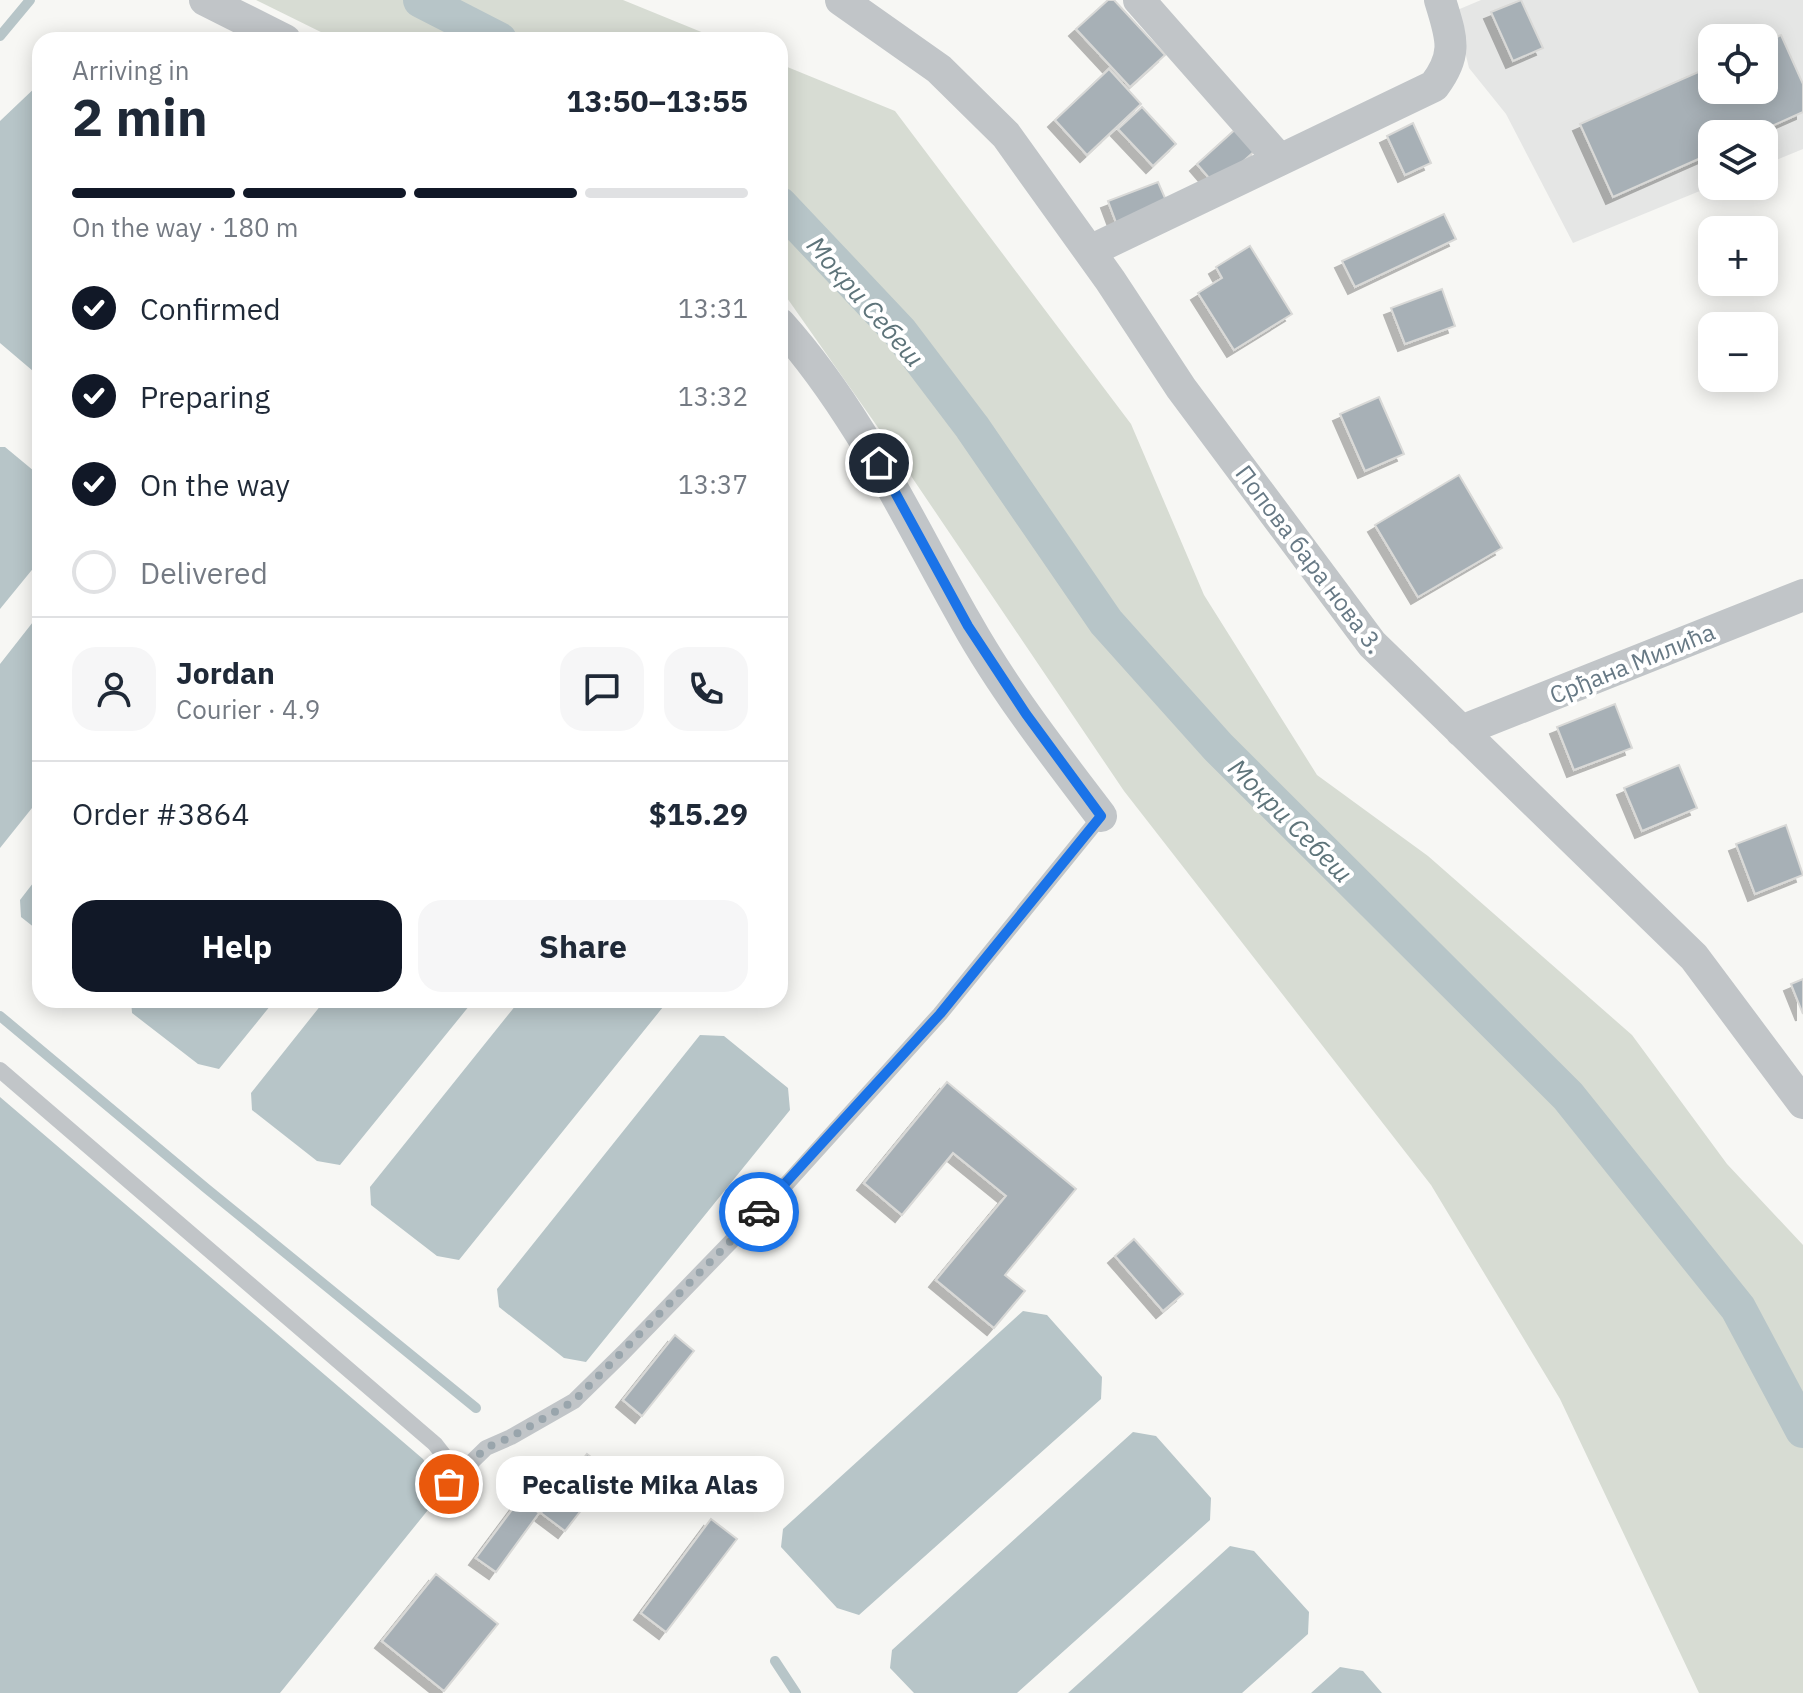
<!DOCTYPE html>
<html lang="en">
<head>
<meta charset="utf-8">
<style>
	:root { --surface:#fff; --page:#f6f6f7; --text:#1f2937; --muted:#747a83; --line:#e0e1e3; --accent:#111827 }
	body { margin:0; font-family:"IBM Plex Sans",sans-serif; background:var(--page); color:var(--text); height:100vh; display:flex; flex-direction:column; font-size:30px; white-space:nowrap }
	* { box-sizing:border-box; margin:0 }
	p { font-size:26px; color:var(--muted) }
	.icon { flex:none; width:44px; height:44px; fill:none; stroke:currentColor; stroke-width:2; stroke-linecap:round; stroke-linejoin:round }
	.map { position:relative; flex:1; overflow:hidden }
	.drawer { position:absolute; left:32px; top:32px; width:756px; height:976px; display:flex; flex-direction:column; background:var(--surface); border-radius:24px; box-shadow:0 4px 20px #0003 }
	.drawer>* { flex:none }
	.fabs { position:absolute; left:1698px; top:24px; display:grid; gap:16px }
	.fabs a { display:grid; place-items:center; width:80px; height:80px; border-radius:16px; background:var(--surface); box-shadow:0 4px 20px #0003; font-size:40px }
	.pin { position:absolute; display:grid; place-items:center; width:68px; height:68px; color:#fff; margin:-34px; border:4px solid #fff; border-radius:50%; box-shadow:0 2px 8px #0007 }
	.courier { position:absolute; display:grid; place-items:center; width:80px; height:80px; margin:-40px; border:6px solid #1a73e8; border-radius:50%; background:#fff; color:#222; box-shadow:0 2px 10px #0007 }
	.bubble { position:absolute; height:56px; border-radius:24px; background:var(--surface); box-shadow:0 4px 20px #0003; font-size:26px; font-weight:700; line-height:56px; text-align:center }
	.summary em { font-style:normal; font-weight:700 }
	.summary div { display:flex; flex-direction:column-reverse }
	.summary { display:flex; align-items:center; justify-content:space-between; height:136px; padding:0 40px }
	h1 { font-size:52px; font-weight:700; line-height:60px }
	.bar { display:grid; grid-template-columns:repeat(4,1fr); gap:12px 8px; align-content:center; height:96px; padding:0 40px }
	.bar i { height:10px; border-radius:6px; background:var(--line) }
	.bar .active { background:var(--accent) }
	.bar p { grid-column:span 4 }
	.line { display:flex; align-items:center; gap:20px; padding:0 40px; border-top:2px solid var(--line) }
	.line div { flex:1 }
	.round { display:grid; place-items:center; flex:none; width:84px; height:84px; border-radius:24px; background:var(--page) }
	ol { padding:0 40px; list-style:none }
	li { display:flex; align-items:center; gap:24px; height:88px }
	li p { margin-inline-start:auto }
	li .icon { padding:8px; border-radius:50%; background:var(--accent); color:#fff; stroke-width:4 }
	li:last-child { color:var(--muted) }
	li i { width:44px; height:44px; border:4px solid var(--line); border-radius:50% }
	.action { display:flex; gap:16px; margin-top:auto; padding:16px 40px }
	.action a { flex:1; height:92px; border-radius:24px; background:var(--accent); color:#fff; font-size:32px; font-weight:700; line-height:92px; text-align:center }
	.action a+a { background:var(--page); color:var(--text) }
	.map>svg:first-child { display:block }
	.built { fill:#e5e6e5; fill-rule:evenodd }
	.green { fill:#d7dcd3 }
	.water { fill:#b7c5c8 }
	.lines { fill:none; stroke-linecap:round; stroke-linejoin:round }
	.stream { stroke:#b7c5c8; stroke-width:10 }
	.canal { stroke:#b7c5c8; stroke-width:36 }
	.building { fill:#a7b0b6; stroke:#d9d9d7; stroke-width:2; filter:url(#shadow) }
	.lane { stroke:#c1c5c8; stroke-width:16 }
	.street { stroke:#c1c5c8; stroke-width:32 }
	.done { stroke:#99a5ac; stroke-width:8; stroke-dasharray:0 14.4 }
	.route { stroke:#1a73e8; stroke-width:10 }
	.labels { text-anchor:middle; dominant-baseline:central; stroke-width:8; stroke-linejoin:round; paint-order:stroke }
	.street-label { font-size:24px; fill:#677985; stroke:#fff }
	.water-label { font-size:26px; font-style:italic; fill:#5e747a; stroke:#fff }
</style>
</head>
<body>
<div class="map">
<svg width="1803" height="1693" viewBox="0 0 1803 1693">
	<defs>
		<filter id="shadow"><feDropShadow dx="-7" dy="7" stdDeviation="0" flood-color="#0004"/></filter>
	</defs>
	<rect width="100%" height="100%" fill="#f7f7f4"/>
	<path class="built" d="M 1481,0 L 1803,0 L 1803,149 L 1764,165 L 1764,134 L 1712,134 L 1712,186 L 1573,243 L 1506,114 L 1469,68 L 1455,11 ZM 1712,38 L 1764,38 L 1764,90 L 1712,90 Z"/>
	<path class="green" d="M 256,0 L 623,0 L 721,40 L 337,40 Z
		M 780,64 L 895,111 L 1131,424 L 1204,595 L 1317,775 L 1428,856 L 1632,1035 L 1727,1164 L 1803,1245 L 1803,1693 L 1699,1693 L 1560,1399 L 1431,1185 L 1124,791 L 884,436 L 780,288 Z"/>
	<path class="water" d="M 40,83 L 40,377 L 0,343 L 0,121 Z
		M 0,447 L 5,447 L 40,476 L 40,560 L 0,609 Z
		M 40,613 L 40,798 L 0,848 L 0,664 Z
		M 40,874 L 40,932 L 21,917 L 20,900 Z
		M 131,1000 L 275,1000 L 219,1069 L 198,1064 L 132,1013 Z
		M 325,1000 L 474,1000 L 340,1165 L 317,1161 L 252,1110 L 251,1093 Z
		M 520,1000 L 662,1000 L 663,1007 L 459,1260 L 437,1256 L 371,1205 L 370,1187 Z
		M 700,1035 L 724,1036 L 788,1088 L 790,1110 L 586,1362 L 564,1358 L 499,1307 L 497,1289 Z
		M 0,1097 L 423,1459 L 433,1474 L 432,1505 L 280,1693 L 0,1693 Z
		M 1023,1311 L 1047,1315 L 1102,1377 L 1101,1399 L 859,1615 L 837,1608 L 781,1547 L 783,1529 Z
		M 1133,1432 L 1156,1436 L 1211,1498 L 1210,1520 L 1017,1693 L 914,1693 L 890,1668 L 892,1650 Z
		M 1230,1546 L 1254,1551 L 1309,1612 L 1308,1634 L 1242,1693 L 1068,1693 Z
		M 1340,1667 L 1363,1671 L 1382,1693 L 1311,1693 Z"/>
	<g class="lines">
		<path class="stream" d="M 0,36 L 30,0
			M 0,1016 L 207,1189 L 476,1408
			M 775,1661 L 796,1693"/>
		<path class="canal" d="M 421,0 L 499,40
			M 780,205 L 900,332 L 972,427 L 1106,622 L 1218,747 L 1568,1096 L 1738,1308 L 1803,1430"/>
	</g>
	<path class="building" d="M 1108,0 L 1114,0 L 1165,55 L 1130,87 L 1076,29 Z
		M 1521,0 L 1543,48 L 1513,61 L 1491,12 Z
		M 1781,35 L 1803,84 L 1803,112 L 1754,134 L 1712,134 L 1712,153 L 1613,197 L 1580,124 L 1712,66 L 1712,90 L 1764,90 L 1764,43 Z
		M 1109,69 L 1141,104 L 1087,155 L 1055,120 Z
		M 1142,107 L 1176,144 L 1153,166 L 1118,129 Z
		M 1413,123 L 1431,163 L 1405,175 L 1387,136 Z
		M 1239,126 L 1258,148 L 1216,186 L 1197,164 Z
		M 1158,182 L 1168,205 L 1117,225 L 1108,201 Z
		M 1444,214 L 1456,239 L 1355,287 L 1342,261 Z
		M 1250,246 L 1292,314 L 1234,350 L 1198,293 L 1222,278 L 1216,267 Z
		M 1442,289 L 1455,326 L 1405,344 L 1391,308 Z
		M 1379,397 L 1404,454 L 1365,471 L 1340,414 Z
		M 1459,475 L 1502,548 L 1418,597 L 1375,525 Z
		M 1615,704 L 1632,748 L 1574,770 L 1557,727 Z
		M 1679,765 L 1697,808 L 1642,831 L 1624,788 Z
		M 1786,825 L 1803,875 L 1755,894 L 1736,844 Z
		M 1803,979 L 1803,1014 L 1791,984 Z
		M 947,1082 L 1076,1189 L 1005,1275 L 1025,1291 L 994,1328 L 936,1280 L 1006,1196 L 953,1153 L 902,1215 L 864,1183 Z
		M 1134,1239 L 1183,1294 L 1163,1311 L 1115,1256 Z
		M 675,1335 L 694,1351 L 642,1416 L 623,1400 Z
		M 587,1454 L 611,1472 L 565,1531 L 541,1513 Z
		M 520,1499 L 539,1513 L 496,1572 L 476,1558 Z
		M 711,1519 L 737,1539 L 666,1632 L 641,1613 Z
		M 436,1574 L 498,1624 L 444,1691 L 382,1641 Z"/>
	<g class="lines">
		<path class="lane" d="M 0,1070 L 435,1444 L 452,1466 L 449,1484
			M 449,1484 L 486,1448 L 511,1437 L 574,1401 L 624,1352 L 781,1190 L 940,1014 L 1101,816"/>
		<path class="street" d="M 205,0 L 285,40
			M 841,0 L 939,69 L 1006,135 L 1110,280 L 1181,388 L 1372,644 L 1694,957 L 1803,1103
			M 1139,0 L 1280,160
			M 1090,251 L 1434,86 C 1459,53 1451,37 1440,0
			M 780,324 C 859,412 908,520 966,622 C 1004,690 1054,754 1101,816
			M 1461,731 L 1803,595"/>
	</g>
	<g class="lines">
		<path class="done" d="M 449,1484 L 486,1448 L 511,1437 L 574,1401 L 759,1212"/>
		<path class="route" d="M 759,1212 L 940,1014 L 1101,816 L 1026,714 L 968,626 L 879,463"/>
	</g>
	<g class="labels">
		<g class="street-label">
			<text transform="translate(1310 559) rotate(53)">Попова бара нова 3.</text>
			<text transform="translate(1632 663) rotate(-22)">Срђана Милића</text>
		</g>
		<g class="water-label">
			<text transform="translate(866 301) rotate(49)">Мокри Себеш</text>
			<text transform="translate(1291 820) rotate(45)">Мокри Себеш</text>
		</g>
	</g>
</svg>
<div class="fabs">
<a><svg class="icon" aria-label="locate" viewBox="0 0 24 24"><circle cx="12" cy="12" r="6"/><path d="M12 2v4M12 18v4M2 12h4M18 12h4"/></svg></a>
<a><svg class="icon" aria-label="layers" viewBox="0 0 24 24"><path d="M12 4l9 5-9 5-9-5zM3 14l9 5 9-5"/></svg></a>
<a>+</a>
<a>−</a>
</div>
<div class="pin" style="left:449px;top:1484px;background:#ea580c"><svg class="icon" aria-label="bag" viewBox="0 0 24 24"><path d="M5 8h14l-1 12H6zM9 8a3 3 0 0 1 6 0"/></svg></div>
<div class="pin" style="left:879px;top:463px;background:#1f2937"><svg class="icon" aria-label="home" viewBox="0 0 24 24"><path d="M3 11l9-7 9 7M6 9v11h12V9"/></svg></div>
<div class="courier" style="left:759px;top:1212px"><svg class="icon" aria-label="car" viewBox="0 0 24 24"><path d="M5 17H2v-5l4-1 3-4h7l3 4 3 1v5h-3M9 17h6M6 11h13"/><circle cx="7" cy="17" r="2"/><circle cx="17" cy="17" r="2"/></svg></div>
<div class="bubble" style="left:496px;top:1456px;width:288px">Pecaliste Mika Alas</div>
<section class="drawer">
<div class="summary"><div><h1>2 min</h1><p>Arriving in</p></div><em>13:50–13:55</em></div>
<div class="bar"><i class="active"></i><i class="active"></i><i class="active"></i><i></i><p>On the way · 180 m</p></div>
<ol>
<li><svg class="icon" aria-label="check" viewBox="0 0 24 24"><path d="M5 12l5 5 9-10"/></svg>Confirmed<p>13:31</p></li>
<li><svg class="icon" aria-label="check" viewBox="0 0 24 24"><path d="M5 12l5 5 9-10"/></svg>Preparing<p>13:32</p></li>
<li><svg class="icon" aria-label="check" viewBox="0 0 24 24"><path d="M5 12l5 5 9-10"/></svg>On the way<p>13:37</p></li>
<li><i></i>Delivered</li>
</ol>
<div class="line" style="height:144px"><a class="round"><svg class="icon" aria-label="person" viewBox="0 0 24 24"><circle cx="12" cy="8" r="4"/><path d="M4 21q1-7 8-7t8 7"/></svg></a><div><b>Jordan</b><p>Courier · 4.9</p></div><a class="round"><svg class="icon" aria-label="chat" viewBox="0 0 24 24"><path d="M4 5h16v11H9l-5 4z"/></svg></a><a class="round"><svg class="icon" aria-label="phone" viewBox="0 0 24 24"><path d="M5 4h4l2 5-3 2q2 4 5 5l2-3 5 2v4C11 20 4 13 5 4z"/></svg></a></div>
<div class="line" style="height:104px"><div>Order #3864</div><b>$15.29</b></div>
<div class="action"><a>Help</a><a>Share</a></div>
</section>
</div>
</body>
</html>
